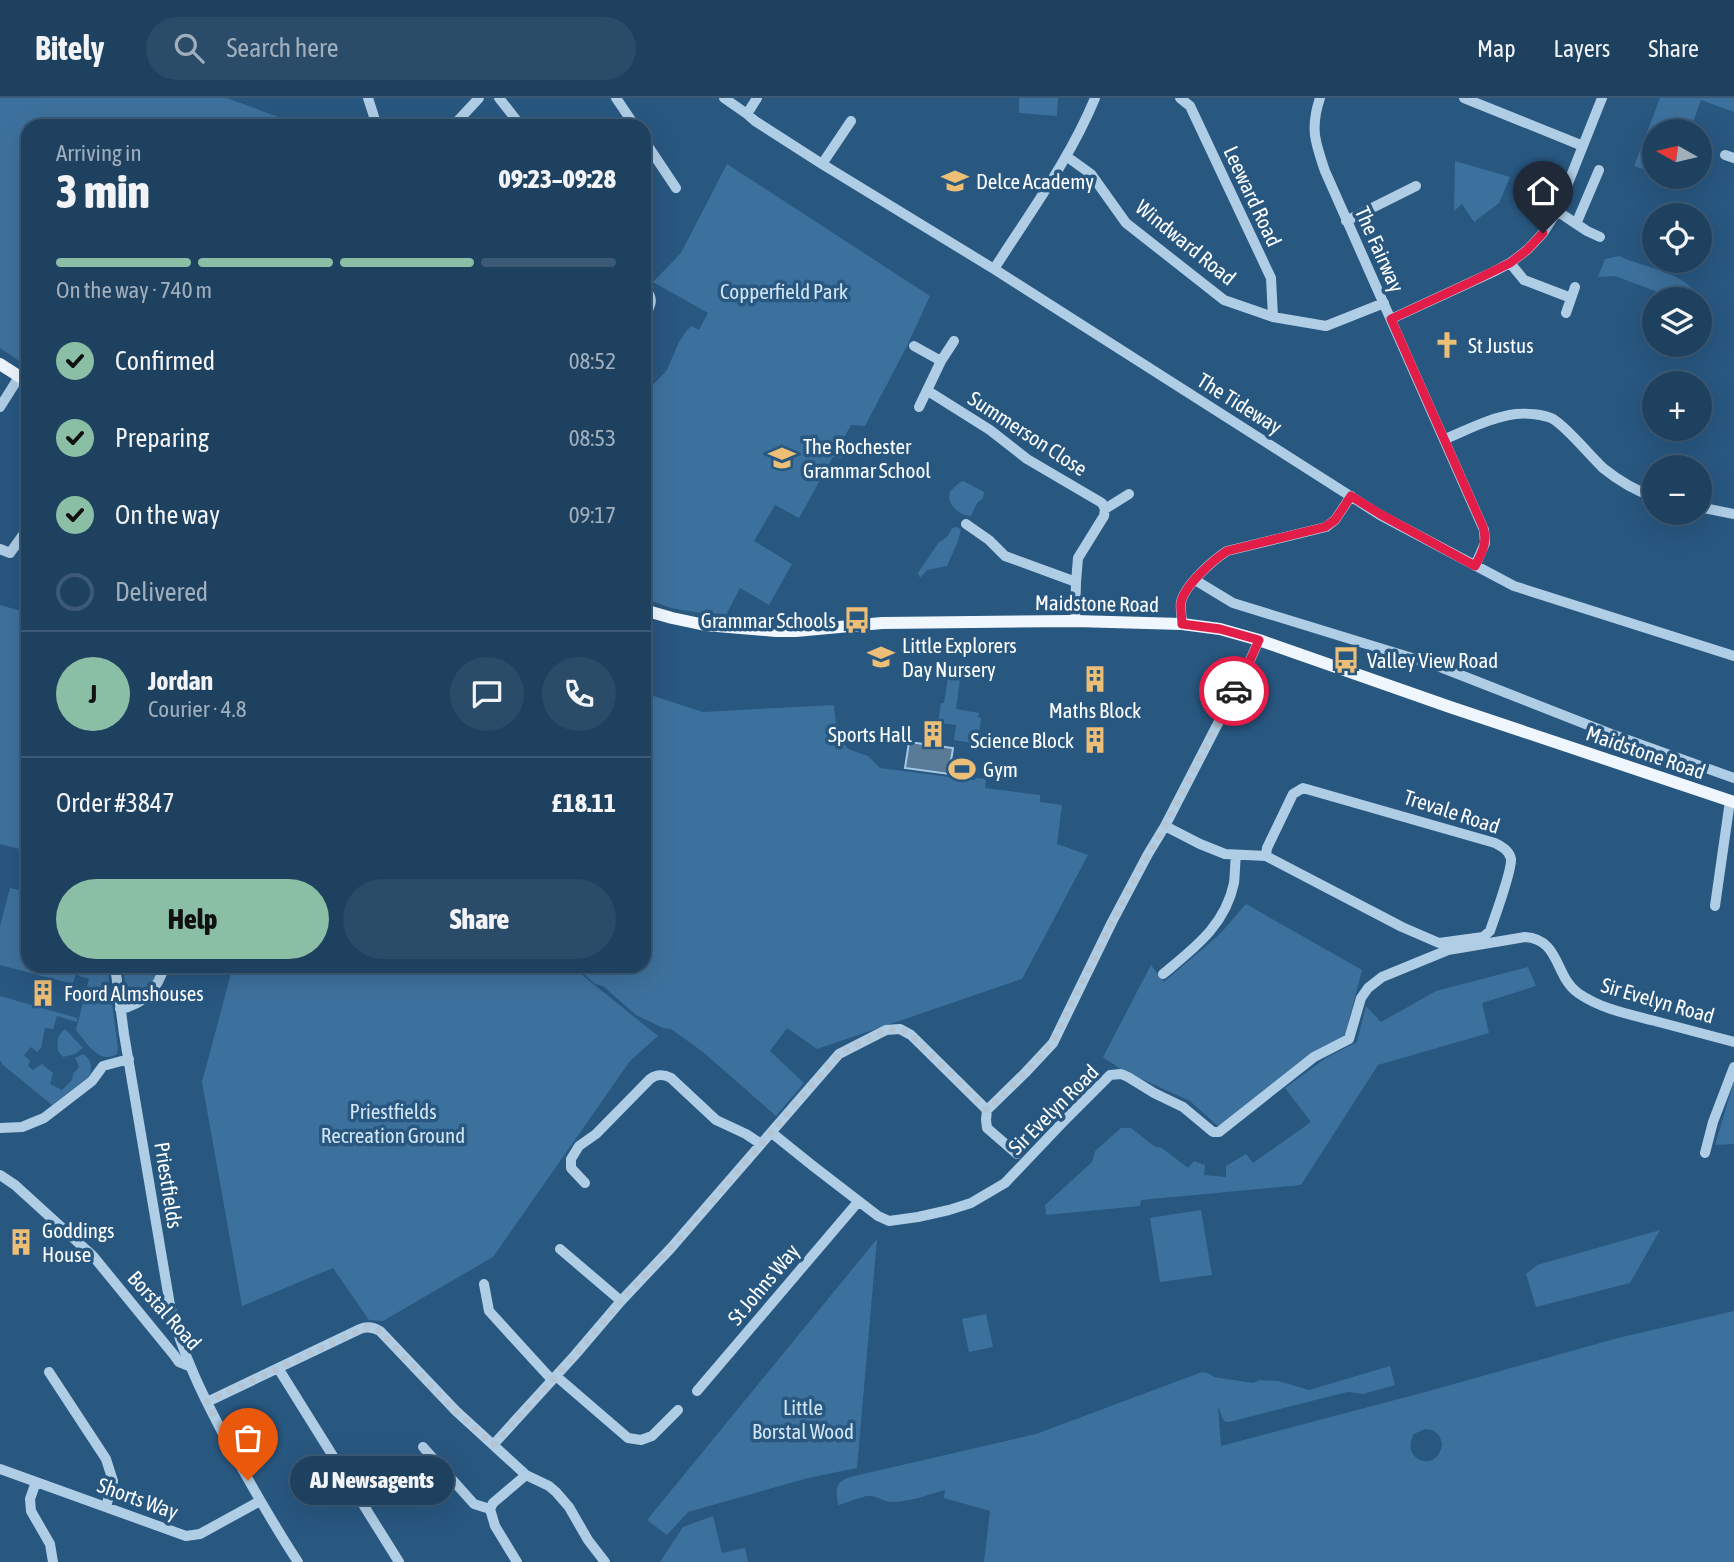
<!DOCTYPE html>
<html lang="en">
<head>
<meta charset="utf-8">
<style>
	:root { --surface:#1e4160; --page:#2b4c69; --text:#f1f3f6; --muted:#a1afbd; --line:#3c5a75; --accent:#8abfa5 }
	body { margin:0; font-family:"Asap Condensed",sans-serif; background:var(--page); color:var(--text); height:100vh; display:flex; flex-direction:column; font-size:26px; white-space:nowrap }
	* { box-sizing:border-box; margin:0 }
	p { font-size:23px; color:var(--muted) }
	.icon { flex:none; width:38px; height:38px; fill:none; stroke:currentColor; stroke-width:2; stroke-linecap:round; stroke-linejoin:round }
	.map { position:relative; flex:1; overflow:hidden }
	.details { position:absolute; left:21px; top:21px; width:630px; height:854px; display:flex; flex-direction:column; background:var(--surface); border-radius:21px; box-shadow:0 7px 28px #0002,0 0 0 2px var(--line) }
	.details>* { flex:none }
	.needle { width:46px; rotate:278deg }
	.controls { position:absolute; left:1642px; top:21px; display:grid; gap:14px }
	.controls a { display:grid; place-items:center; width:70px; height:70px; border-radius:50%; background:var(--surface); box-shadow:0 7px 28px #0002,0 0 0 2px var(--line); font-size:35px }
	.pin { position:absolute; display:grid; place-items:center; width:60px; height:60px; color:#fff; margin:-72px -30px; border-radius:50% 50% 50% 0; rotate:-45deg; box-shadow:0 0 7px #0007 }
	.pin .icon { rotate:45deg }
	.courier { position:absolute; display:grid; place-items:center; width:70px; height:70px; margin:-35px; border:5px solid #e11d48; border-radius:50%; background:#fff; color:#222; box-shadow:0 2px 9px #0007 }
	.bubble { position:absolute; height:49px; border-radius:24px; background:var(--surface); box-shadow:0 7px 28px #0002,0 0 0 2px var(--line); font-size:23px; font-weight:800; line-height:49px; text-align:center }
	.head em { font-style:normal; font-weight:800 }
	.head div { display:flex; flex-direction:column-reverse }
	.head { display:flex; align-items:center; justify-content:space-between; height:119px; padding:0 35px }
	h1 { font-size:46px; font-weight:800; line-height:52px }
	.bar { display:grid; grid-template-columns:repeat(4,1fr); gap:10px 7px; align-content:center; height:84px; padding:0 35px }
	.bar i { height:9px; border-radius:5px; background:var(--line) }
	.bar .current { background:var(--accent) }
	.bar p { grid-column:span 4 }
	.line { display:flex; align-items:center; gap:18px; padding:0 35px; border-top:2px solid var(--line) }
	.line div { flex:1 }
	.round { display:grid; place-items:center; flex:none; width:74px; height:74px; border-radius:37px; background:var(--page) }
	ol { padding:0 35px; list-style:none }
	li { display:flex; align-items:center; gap:21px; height:77px }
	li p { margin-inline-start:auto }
	li .icon { padding:7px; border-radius:50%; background:var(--accent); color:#111; stroke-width:4 }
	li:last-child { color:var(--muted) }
	li i { width:38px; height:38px; border:4px solid var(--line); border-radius:50% }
	.primary-button { display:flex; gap:14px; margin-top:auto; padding:14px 35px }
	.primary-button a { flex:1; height:80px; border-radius:42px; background:var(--accent); color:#111; font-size:28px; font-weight:800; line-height:80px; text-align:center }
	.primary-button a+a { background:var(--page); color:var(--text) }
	header { display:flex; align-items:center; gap:42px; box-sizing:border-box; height:98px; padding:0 35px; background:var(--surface); border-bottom:2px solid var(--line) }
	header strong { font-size:33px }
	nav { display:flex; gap:38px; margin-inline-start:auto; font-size:24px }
	.search { width:490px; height:63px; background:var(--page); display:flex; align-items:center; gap:18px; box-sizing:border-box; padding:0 24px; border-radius:38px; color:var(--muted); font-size:26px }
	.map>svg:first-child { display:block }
	.green { fill:#3d719d; fill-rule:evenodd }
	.water { fill:#5a7b97; stroke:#a4c9e6; stroke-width:2 }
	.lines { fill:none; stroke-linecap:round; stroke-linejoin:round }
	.minor { stroke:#afcde5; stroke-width:10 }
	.major { stroke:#eff6fd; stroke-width:12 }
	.done { stroke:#b4c4d3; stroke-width:7; stroke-dasharray:0 12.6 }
	.route { stroke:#e11d48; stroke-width:9 }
	.labels { text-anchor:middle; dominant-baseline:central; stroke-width:7; stroke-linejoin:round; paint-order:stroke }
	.poi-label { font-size:21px; fill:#fff; stroke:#285780; text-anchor:start }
	.street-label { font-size:21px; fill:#fff; stroke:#285780 }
	.park-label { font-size:21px; fill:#d2e5f4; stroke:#285780 }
</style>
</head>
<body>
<header>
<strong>Bitely</strong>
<div class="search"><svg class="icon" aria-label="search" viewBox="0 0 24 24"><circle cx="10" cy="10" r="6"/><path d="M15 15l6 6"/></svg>Search here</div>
<nav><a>Map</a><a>Layers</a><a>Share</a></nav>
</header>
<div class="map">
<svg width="1734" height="1464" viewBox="0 0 1734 1464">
	<rect width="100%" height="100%" fill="#285780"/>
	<path class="green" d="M 0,0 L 227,0 L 302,28 L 28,28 L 28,269 L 0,250 Z
		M 1019,0 L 1058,0 L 1057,18 L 1019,15 Z
		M 1660,0 L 1734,0 L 1734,14 L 1701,2 L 1690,33 L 1654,33 L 1654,75 L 1634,68 Z
		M 1455,63 L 1510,79 L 1499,105 L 1474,124 L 1462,106 L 1454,113 Z
		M 727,66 L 930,198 L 906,250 L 865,328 L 851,327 L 841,345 L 846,351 L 841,360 L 833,359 L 799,420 L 775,407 L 754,443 L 792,466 L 769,507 L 740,490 L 725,519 L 671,510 L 644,500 L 644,302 L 653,287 L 667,272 L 679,244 L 687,232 L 692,228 L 699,232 L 708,215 L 653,184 L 681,155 Z
		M 1619,158 C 1640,169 1692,175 1697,201 L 1671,201 L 1655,193 L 1615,178 L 1598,179 L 1605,161 Z
		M 963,383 L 984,394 L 983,400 L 977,405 L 971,418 C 958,417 946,406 950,393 C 955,390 957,385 963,383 Z
		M 957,429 L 961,432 L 958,443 L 947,468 L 927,472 L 920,480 L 918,475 L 939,444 C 946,441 949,437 952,430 Z
		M 0,507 L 28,515 L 28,753 L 0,746 Z
		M 949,572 L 961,574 L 956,611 L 979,615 L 978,619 L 981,620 L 978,646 L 954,642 L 956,627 L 938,625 L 941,605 L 944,605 Z
		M 644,595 L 703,614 L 834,607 L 837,636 L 848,651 L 868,658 L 880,670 L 973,682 L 975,682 L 976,680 L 986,681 L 985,690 L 1040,697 L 1040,704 L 1062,707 L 1057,746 L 1088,757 L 1022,881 L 817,951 L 787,930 L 770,953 L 804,985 L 776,1018 L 703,954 L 671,931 L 663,930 L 636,917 L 603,888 L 595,886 L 578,870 L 573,868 L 644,868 Z
		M 10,790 L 28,794 L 28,868 L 78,868 L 73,886 L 0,867 L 0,828 Z
		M 1246,806 L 1362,872 L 1345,937 L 1298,965 L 1219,1029 L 1190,1003 L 1122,972 L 1103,959 L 1151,867 L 1164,884 L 1220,836 Z
		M 81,868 L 107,868 L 118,951 L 117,956 C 99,967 86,944 76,932 L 89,881 L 79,878 Z
		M 123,868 L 162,868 L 148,894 L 130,905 L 127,901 Z
		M 233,868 L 571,868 L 658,938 L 630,963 L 493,1159 L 383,1223 L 369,1222 L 333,1170 L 242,1208 L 202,984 Z
		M 1528,869 L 1536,888 L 1482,905 L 1489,935 L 1378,967 L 1301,1087 L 1141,1102 L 1140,1108 L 1046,1117 L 1045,1107 L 1092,1064 L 1095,1053 L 1121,1030 L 1131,1030 L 1154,1048 L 1162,1050 L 1188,1070 L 1194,1063 L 1205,1067 L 1204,1077 L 1226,1079 L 1226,1068 L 1246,1056 L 1253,1065 L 1311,1024 L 1285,990 L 1326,960 L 1357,944 L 1366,908 L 1381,924 L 1436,893 Z
		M 0,898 L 77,920 L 77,924 L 57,918 L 53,931 L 45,930 L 41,950 L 37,954 L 31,949 L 24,957 L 30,963 L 28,968 L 33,972 L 42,966 L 53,975 L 50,986 L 62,992 L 72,982 L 73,976 L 79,969 L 75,960 L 83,956 C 91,961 94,971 88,979 L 52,1007 L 3,967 L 0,962 Z
		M 65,931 L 83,950 L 75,956 L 63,959 L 58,953 C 57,944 57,937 65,931 Z
		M 1734,983 L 1734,1046 L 1715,1047 Z
		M 1201,1112 L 1212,1177 L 1160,1184 L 1150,1120 Z
		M 1660,1132 L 1630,1185 L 1536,1209 L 1526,1176 L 1537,1167 Z
		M 877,1141 L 857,1370 L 808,1380 L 688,1414 L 667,1437 L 647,1422 Z
		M 1734,1213 L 1734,1464 L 984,1464 L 990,1413 L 944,1400 L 945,1392 C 927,1397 910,1404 891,1404 C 883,1403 877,1398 870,1398 C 863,1397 847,1405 838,1407 C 836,1391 834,1385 850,1379 L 1036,1336 L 1202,1274 L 1208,1275 L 1214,1279 L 1253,1285 L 1260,1282 L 1278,1283 L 1309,1292 L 1390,1268 L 1395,1287 L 1363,1296 L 1349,1294 L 1343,1295 L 1229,1324 L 1224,1323 L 1218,1309 L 1221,1348 L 1429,1293 L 1618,1240 ZM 1425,1331 C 1435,1331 1441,1337 1442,1347 C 1437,1376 1399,1362 1414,1336 Z
		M 986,1216 L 993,1249 L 969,1254 L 962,1221 Z
		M 713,1418 L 722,1455 L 745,1450 L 748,1464 L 660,1464 L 683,1429 Z"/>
	<path class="water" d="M 909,644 L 953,650 L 949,676 L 905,670 Z"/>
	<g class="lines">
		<path class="minor" d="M 368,0 L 377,28
			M 499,0 L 521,28
			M 616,0 L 635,28
			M 724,0 L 747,16 L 755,23 L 822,66 L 994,171 L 1380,417 L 1514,488 L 1734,558
			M 1180,0 L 1190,8 L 1271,180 L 1273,219
			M 1320,0 C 1310,30 1315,44 1325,73 L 1484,432 L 1485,445 L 1475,468
			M 1464,0 L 1583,48
			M 747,16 L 757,0
			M 453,28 L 479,0
			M 644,42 L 676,90
			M 1725,57 L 1734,60
			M 1066,58 L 1091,76 L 1126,125 L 1224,202 L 1273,219 L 1326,228 L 1384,205
			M 822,66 L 851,23
			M 1557,113 L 1587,133 L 1600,139
			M 1346,123 L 1416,88
			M 1576,126 L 1599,72
			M 1510,165 L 1524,182 L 1571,200
			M 994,171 C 1029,116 1070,61 1095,0
			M 644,189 C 655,202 651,206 644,220
			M 1566,215 L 1575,189
			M 1391,221 L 1493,174 L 1510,165 L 1527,152 L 1543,135 L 1557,113 L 1602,0
			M 914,248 L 941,263
			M 928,293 L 990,332 L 1027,361 L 1102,405 L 1105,411 L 1104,418 L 1078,460 L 1076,484
			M 0,309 L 19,279
			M 919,309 L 941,263 L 954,243
			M 1445,341 C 1467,332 1491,319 1516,316 C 1526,315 1543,316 1553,321 C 1569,331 1588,356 1603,370 C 1619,383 1634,392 1654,399
			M 1699,409 L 1734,416
			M 1105,411 L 1129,396
			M 966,426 L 989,442 L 1005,458 L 1076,484 L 1075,523
			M 0,451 L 10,455 L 28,430
			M 1195,482 L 1233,505 L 1435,567 L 1611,636 L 1734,680
			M 1182,526 C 1182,519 1180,511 1181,504 C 1185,487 1213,462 1227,453 L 1326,429 L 1335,422 L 1351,398
			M 1165,728 L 1200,746 L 1225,756 L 1266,758 L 1402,829 L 1439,845 L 1483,839 L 1490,833 C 1495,818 1512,773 1511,761 C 1509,752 1502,749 1495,745 L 1303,690 L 1293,696 L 1267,750 L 1266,758
			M 1715,808 L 1730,703
			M 115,868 L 124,936 L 170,1207 C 182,1257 205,1302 229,1347 C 251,1387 273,1426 298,1464
			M 1163,876 C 1194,850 1225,828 1234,785 C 1235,776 1235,766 1236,757
			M 120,911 C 143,907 159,890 164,868
			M 987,1012 L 986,1022 L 987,1030 L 1017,1056
			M 0,1030 L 22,1029 L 44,1020 L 92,983 L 103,968 L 129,961
			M 772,1035 L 813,1068 L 878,1118 L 889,1123 L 918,1119 L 949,1112 L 971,1105 L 1005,1085 L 1063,1024 L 1110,977 L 1121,976 L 1128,979 L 1154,995 L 1183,1009 L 1213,1034 L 1219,1034 L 1314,959 L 1349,941 L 1361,900 L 1368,890 L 1382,879 L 1448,852 L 1525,839 C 1560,841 1555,879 1578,895 C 1601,911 1628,916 1655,923 C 1681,930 1708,937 1734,944
			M 1705,1055 L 1713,1024 L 1734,969
			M 0,1077 L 15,1087 L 93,1158 L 174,1257 L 179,1264 L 189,1268
			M 585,1085 L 571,1070 L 571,1061 L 579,1048 L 596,1036 L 650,981 C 657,976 663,976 671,980 L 716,1022 L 746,1036 L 761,1046
			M 560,1151 L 621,1203
			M 484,1186 L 489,1213 L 552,1282
			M 278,1270 L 399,1464
			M 49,1274 L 106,1361 L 113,1383 L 106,1409
			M 556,1278 L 628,1340 L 641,1342 L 652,1338 L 678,1312
			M 697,1293 L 858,1104
			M 207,1304 L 360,1231 C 367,1228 373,1229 380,1233 L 456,1313 L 526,1377 L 549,1388 L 556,1394 L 569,1409 L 588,1442 L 605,1464
			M 493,1347 L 575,1257 L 621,1203 L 671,1150 L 839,956 L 886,932 L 900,931 L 911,937 L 987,1012 L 1025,975 L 1053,945 L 1112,824 L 1148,756 L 1165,728 L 1247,569 L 1259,542
			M 423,1349 L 474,1406 L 490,1411
			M 0,1371 L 186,1438 L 200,1436 L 260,1403
			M 36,1384 L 30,1401 L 31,1413 L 50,1446 L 53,1464
			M 517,1464 L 495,1428 L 490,1411 L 493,1405 L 526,1377"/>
		<path class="major" d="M 0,266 L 28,284
			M 644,512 L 672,520 L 705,527 L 776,533 L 796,533 L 882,525 L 1075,523 L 1182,526 L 1220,531 L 1259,542 L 1450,609 L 1734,704"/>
	</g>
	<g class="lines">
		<path class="done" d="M 248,1382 L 207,1304 L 367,1229 L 372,1229 L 380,1233 L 446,1304 L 493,1347 L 575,1257 L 621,1203 L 688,1131 L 839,956 L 886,932 L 900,931 L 911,937 L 987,1012 L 1025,975 L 1052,945 L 1112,824 L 1148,756 L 1165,728 L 1234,593"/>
		<path class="route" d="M 1234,593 L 1247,569 L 1259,542 L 1220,531 L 1182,526 C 1182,519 1180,511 1181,504 C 1185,487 1213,462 1227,453 L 1325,429 L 1335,422 L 1351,398 L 1380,416 L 1475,468 C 1482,455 1488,444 1483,429 L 1391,221 L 1471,184 L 1510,165 L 1527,152 L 1543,135"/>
	</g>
	<defs>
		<symbol id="school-bare" viewBox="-9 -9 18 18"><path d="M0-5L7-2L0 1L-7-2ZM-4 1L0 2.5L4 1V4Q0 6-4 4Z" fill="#edbe76" stroke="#285780" stroke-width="2.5" paint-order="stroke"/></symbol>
		<symbol id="church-bare" viewBox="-9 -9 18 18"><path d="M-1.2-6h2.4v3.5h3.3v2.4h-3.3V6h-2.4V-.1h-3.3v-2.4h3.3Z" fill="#edbe76" stroke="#285780" stroke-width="2.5" paint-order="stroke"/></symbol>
		<symbol id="bus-bare" viewBox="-9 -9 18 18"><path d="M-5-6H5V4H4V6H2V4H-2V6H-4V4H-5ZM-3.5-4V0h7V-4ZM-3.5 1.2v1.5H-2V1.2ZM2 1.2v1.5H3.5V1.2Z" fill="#edbe76" stroke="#285780" stroke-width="2.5" paint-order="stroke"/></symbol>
		<symbol id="building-bare" viewBox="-9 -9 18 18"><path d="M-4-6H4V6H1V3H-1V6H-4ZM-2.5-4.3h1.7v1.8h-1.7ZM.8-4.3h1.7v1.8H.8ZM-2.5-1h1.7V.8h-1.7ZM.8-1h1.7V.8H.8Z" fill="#edbe76" stroke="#285780" stroke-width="2.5" paint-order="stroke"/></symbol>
		<symbol id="stadium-bare" viewBox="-9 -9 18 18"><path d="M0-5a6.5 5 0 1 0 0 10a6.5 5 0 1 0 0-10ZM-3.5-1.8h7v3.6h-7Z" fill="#edbe76" stroke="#285780" stroke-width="2.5" paint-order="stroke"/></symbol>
	</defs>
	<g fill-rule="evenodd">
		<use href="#school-bare" x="936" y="64" width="38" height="38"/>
		<use href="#church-bare" x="1428" y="228" width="38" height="38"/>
		<use href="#school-bare" x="763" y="341" width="38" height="38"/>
		<use href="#bus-bare" x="838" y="503" width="38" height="38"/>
		<use href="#school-bare" x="862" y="540" width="38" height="38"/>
		<use href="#bus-bare" x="1327" y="543" width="38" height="38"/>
		<use href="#building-bare" x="1076" y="562" width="38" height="38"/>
		<use href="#building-bare" x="914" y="617" width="38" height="38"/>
		<use href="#building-bare" x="1076" y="623" width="38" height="38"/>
		<use href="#stadium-bare" x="943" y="652" width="38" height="38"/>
		<use href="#building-bare" x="24" y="876" width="38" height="38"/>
		<use href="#building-bare" x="2" y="1125" width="38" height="38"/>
	</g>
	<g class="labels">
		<g class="poi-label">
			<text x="976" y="83">Delce Academy</text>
			<text x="1468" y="247">St Justus</text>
			<text x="803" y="348">The Rochester<tspan x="803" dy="24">Grammar School</tspan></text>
			<text x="836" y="522" text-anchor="end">Grammar Schools</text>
			<text x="902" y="547">Little Explorers<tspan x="902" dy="24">Day Nursery</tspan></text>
			<text x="1367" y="562">Valley View Road</text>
			<text x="1095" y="612" text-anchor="middle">Maths Block</text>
			<text x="912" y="636" text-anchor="end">Sports Hall</text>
			<text x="1074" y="642" text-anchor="end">Science Block</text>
			<text x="983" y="671">Gym</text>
			<text x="64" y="895">Foord Almshouses</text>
			<text x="42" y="1132">Goddings<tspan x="42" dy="24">House</tspan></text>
		</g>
		<g class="street-label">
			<text transform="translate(1253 98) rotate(65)">Leeward Road</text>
			<text transform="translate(1186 144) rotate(39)">Windward Road</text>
			<text transform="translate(1380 151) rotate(66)">The Fairway</text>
			<text transform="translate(1240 305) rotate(32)">The Tideway</text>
			<text transform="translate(1028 335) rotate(33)">Summerson Close</text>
			<text transform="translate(1097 505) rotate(1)">Maidstone Road</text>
			<text transform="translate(1646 654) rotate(19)">Maidstone Road</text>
			<text transform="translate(1452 713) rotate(18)">Trevale Road</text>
			<text transform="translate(1658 902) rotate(16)">Sir Evelyn Road</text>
			<text transform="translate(1053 1011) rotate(-45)">Sir Evelyn Road</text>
			<text transform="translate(169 1087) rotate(81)">Priestfields</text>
			<text transform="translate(763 1186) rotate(-50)">St Johns Way</text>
			<text transform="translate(165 1212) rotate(48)">Borstal Road</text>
			<text transform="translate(138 1400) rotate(20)">Shorts Way</text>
		</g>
		<g class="park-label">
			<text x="784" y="193">Copperfield Park</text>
			<text x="393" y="1013">Priestfields<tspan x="393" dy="24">Recreation Ground</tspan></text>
			<text x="803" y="1309">Little<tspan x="803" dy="24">Borstal Wood</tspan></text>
		</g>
	</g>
</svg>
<div class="controls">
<a><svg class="needle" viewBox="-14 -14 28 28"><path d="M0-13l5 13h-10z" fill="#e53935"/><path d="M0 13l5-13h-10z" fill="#a1afbd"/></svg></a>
<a><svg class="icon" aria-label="locate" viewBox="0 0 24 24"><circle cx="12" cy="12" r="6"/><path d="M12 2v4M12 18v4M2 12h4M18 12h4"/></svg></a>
<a><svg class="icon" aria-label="layers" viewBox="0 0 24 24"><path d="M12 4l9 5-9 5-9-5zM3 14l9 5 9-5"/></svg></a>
<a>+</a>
<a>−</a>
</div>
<div class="pin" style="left:248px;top:1382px;background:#ea580c"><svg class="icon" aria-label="bag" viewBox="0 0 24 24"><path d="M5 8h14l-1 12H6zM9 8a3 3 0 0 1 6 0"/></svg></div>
<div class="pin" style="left:1543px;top:135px;background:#1f2937"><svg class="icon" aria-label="home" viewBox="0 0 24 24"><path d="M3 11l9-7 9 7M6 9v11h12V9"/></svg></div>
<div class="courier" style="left:1234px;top:593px"><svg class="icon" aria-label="car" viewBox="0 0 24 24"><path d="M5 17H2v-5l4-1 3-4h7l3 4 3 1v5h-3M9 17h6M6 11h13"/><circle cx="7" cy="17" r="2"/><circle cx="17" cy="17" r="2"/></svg></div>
<div class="bubble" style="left:290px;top:1358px;width:164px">AJ Newsagents</div>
<section class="details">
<div class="head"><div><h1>3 min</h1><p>Arriving in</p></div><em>09:23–09:28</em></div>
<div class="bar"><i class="current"></i><i class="current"></i><i class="current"></i><i></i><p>On the way · 740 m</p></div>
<ol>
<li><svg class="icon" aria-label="check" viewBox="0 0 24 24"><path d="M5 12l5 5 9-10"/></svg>Confirmed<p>08:52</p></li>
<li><svg class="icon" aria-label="check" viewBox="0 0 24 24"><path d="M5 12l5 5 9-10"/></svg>Preparing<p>08:53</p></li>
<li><svg class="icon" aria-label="check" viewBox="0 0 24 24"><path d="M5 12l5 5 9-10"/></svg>On the way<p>09:17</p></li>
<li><i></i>Delivered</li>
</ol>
<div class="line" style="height:126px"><b class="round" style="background:var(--accent);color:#111">J</b><div><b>Jordan</b><p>Courier · 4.8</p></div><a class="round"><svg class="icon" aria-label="chat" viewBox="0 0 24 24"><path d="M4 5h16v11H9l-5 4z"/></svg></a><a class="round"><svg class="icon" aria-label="phone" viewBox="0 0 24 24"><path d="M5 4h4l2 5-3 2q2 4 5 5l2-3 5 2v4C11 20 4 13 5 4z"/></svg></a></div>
<div class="line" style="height:91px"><div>Order #3847</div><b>£18.11</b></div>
<div class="primary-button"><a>Help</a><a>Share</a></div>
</section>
</div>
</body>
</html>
